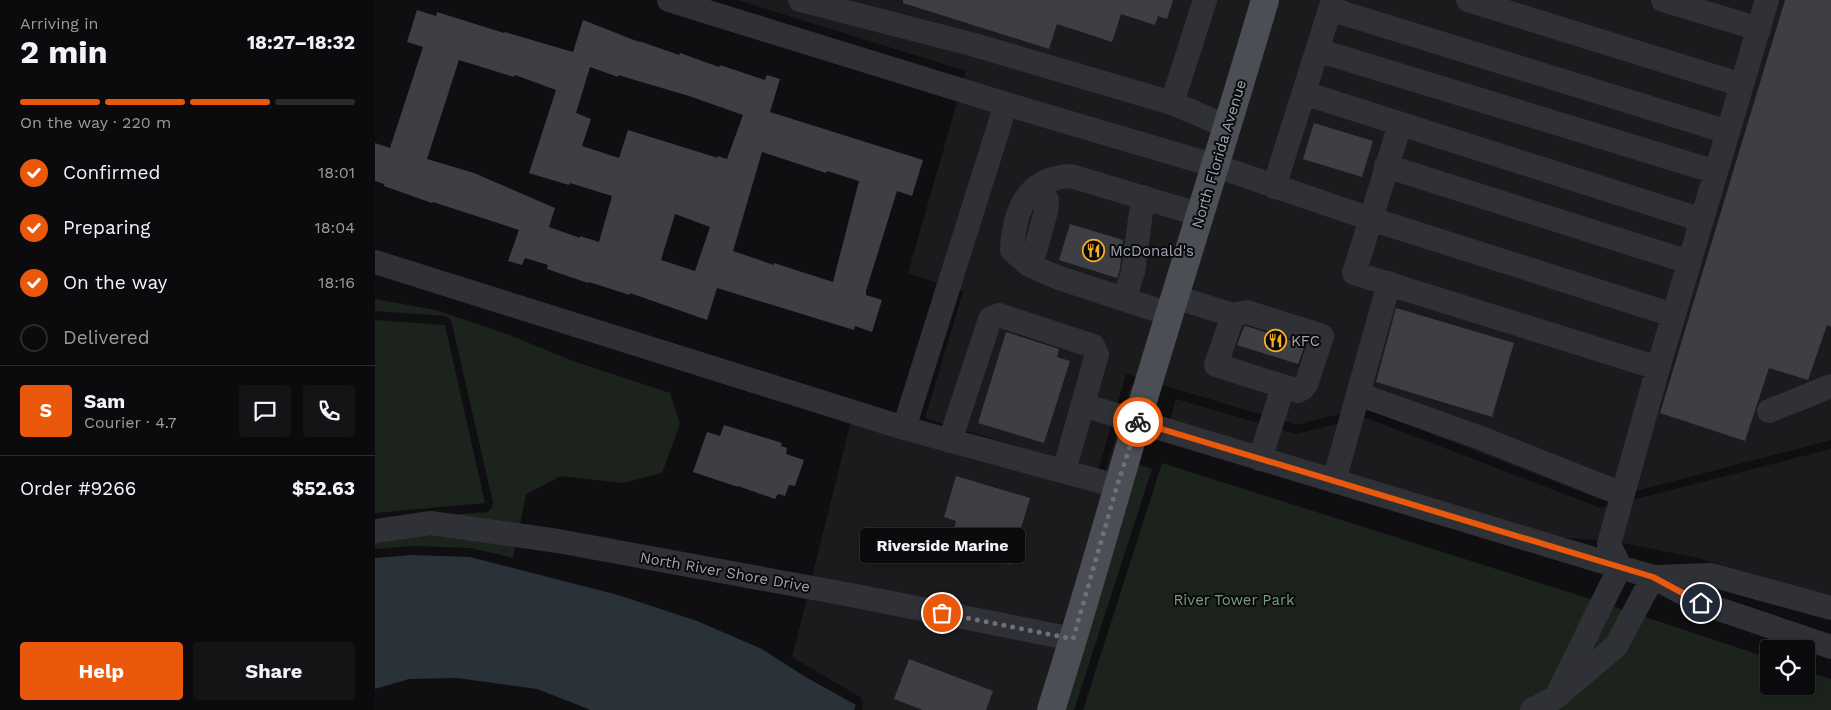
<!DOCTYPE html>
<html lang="en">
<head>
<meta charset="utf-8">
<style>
	:root { --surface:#0b0b0d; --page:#141416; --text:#f1f3f6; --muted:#9a9b9d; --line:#2b2b2e; --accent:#ea580c }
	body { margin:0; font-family:"Work Sans",sans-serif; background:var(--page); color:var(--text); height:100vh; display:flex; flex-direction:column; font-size:19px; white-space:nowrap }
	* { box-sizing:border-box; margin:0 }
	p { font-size:16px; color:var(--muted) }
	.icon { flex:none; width:28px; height:28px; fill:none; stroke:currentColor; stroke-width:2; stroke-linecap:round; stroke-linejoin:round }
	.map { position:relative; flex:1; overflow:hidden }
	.panel { display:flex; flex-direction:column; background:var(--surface); width:375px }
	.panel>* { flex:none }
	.controls { position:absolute; left:1385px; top:640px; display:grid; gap:10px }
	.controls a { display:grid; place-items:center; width:55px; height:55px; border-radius:5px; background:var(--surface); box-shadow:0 2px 12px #0003,0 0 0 1px var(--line); font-size:25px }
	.pin { position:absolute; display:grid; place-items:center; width:42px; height:42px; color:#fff; margin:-21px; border:2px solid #fff; border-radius:50%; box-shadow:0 1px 5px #0007 }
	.courier { position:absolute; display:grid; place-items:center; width:50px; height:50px; margin:-25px; border:4px solid #ea580c; border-radius:50%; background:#fff; color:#222; box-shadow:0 1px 6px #0007 }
	.bubble { position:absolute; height:35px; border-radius:5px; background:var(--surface); box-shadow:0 2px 12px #0003,0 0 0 1px var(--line); font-size:16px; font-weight:700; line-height:35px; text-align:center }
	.overview em { font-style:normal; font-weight:700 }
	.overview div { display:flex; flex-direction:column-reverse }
	.overview { display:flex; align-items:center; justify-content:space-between; height:85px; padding:0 20px }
	h1 { font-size:32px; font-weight:700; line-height:38px }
	.bar { display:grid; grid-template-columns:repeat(4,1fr); gap:8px 5px; align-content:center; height:60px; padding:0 20px }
	.bar i { height:6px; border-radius:4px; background:var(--line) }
	.bar .selected { background:var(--accent) }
	.bar p { grid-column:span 4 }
	.line { display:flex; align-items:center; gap:12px; padding:0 20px; border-top:1px solid var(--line) }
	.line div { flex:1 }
	.round { display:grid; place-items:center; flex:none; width:52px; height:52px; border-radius:5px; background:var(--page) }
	ol { padding:0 20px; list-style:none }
	li { display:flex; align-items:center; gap:15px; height:55px }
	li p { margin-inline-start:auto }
	li .icon { padding:5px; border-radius:50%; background:var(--accent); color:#fff; stroke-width:4 }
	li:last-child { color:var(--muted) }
	li i { width:28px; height:28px; border:2px solid var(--line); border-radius:50% }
	.primary-button { display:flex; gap:10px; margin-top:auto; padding:10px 20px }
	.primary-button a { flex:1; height:58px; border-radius:5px; background:var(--accent); color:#fff; font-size:20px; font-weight:700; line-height:58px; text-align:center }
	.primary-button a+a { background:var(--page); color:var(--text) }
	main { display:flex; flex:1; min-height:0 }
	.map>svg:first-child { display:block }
	.built { fill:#1b1b1e }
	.green { fill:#1c231d }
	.water { fill:#293239 }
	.building { fill:#3e3f44; fill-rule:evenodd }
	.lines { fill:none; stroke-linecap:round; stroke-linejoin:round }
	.minor { stroke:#303136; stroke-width:24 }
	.major { stroke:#4c4e55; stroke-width:28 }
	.done { stroke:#6d707a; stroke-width:5; stroke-dasharray:0 9 }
	.route { stroke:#ea580c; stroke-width:6 }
	.labels { text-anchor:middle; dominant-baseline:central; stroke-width:4; stroke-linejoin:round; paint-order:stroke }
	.street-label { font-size:15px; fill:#a0a5b2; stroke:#0a0a0c }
	.poi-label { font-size:15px; fill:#a0a5b2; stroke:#0a0a0c; text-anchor:start }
	.park-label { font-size:15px; fill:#769e78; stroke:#0a0a0c }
</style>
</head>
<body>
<main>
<section class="panel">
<div class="overview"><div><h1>2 min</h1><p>Arriving in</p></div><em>18:27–18:32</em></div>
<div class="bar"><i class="selected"></i><i class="selected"></i><i class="selected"></i><i></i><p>On the way · 220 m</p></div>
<ol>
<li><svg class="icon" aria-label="check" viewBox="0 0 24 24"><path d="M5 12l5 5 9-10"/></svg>Confirmed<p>18:01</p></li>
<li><svg class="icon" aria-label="check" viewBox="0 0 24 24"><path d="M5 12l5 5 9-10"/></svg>Preparing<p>18:04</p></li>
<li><svg class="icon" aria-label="check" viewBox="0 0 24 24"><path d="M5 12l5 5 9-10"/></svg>On the way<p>18:16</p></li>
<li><i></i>Delivered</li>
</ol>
<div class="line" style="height:90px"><b class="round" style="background:var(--accent);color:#fff">S</b><div><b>Sam</b><p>Courier · 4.7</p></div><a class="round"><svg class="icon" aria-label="chat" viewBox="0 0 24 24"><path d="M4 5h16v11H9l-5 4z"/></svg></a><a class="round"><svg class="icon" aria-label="phone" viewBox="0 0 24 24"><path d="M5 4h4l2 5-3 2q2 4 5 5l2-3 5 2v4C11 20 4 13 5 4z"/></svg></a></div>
<div class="line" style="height:65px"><div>Order #9266</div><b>$52.63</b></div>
<div class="primary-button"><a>Help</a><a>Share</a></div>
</section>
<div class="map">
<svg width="1456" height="710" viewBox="0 0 1456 710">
	<rect width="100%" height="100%" fill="#0f0f11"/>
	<path class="built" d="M 362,0 L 1456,0 L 1456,440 L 1227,500 L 990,408 L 921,425 L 751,374 L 723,471 L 550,418 L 588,292 L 533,273 L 591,71 Z
		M 756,385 L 760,386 L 692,627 L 437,577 L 477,416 L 730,473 Z
		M 801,399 L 921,434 L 989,417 L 1226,508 L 1456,449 L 1456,598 L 1323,558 L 1238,541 L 1180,537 L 795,420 Z
		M 432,598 L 686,647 L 667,710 L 487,710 L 488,701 L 485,697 L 417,657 Z"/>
	<path class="green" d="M 0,299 L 61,310 L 132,334 L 198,361 L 295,393 L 305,424 L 287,473 L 247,483 L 186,476 L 151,494 L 145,525 L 73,515 L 113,512 L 117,508 L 118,503 L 76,320 L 71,316 L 0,311 Z
		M 0,320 L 70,325 L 110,503 L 0,513 Z
		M 787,463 L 1228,603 L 1394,658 L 1394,686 L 1431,686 L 1431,671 L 1456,679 L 1456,710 L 708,710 Z
		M 761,464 L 777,469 L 699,710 L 686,710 Z
		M 55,534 L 140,545 L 138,558 L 96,548 L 37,546 L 0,549 L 0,541 Z"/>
	<path class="water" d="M 37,555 L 95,557 L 243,595 L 322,621 L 387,649 L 429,676 L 481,705 L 479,710 L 216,710 L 162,689 L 82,678 L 34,679 L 0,689 L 0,558 Z"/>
	<path class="building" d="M 528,0 L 798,0 L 792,19 L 783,16 L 780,25 L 746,14 L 737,42 L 682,24 L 674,49 L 528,3 Z
		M 1410,0 L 1456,0 L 1456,327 L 1452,325 L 1433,380 L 1394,368 L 1370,441 L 1285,413 Z
		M 42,10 L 61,16 L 62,12 L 129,33 L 130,32 L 198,52 L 208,20 L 264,42 L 264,41 L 304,55 L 305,53 L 344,67 L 345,65 L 390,80 L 392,75 L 405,79 L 395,112 L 548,160 L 537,196 L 522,191 L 491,291 L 491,295 L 507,300 L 497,332 L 480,326 L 479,330 L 342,288 L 332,320 L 255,293 L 255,295 L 214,282 L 213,283 L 172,269 L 173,265 L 150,258 L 147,265 L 133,261 L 144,230 L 58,202 L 57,203 L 9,186 L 9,184 L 0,181 L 0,143 L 15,148 L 48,47 L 32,42 ZM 84,60 L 139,77 L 140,75 L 181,90 L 154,173 L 194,185 L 195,183 L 237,196 L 224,242 L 205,236 L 205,238 L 174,227 L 180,208 L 99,173 L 52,159 ZM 215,67 L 243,77 L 243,75 L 314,96 L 368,115 L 352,159 L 343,156 L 343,158 L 253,130 L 244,158 L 207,146 L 216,119 L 201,113 ZM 387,152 L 451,173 L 452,171 L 484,181 L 458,282 L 399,263 L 399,265 L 358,251 ZM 300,214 L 335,227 L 320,271 L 286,260 Z
		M 939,123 L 998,141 L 987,177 L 928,159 Z
		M 695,224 L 748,240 L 745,269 L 742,278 L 684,260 Z
		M 1021,308 L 1139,343 L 1117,417 L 1001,382 Z
		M 871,326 L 930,345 L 923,364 L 862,345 L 869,327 Z
		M 631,332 L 684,349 L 682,357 L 695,361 L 669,443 L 603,423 Z
		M 349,425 L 407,443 L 406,446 L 412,448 L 411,454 L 429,460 L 420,486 L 414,485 L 410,496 L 403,494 L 400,499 L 363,486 L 363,487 L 318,472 L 332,432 L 345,436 Z
		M 581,476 L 655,498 L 635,565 L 573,548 L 581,521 L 569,517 Z
		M 534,659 L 618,691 L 611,710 L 548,710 L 519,699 Z"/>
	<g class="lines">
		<path class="minor" d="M 294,0 L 631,104 L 841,166 L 996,219 L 979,273 L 1283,368 L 1392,0
			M 425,0 L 596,44 L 797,103 L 830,0
			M 1093,0 L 1367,85
			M 1288,0 L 1384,29
			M 955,9 L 1353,132
			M 942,50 L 1341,172
			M 929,93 L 1327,220
			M 797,103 L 853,127
			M 1025,124 L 996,219 L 1298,315
			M 1011,166 L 1314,262
			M 899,187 L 958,0
			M 660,251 L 671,211 L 672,200
			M 0,262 L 529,428 L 742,486
			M 800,297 L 858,315 L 872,312 L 947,336 L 932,382 L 928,388 L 923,391 L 841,365 L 858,315
			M 749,299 L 758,272 L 768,197
			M 794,314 L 684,278 L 654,265 L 637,250 C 639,210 652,178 696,176 L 826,215
			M 983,394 L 1106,438 L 1247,494
			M 708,405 L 1278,577 L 1326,603 L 1456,647
			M 1394,411 L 1456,386
			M 529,428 L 631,104
			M 575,441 L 615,319 L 624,315 L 718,346 L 722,354 L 689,471
			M 885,459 L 908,387
			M 959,481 L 1014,283
			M 0,531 L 56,523 L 183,541 L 476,595 L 698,639
			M 1280,577 L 1336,575 L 1456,608
			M 1181,697 L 1245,567 L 1234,544 L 1283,368
			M 1157,710 L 1181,697 L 1241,646 L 1278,577"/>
		<path class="major" d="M 676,710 C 709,607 738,502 769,398 C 809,265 851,133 890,0"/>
	</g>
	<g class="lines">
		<path class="done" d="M 567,613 L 698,639 L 742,486 L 763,422"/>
		<path class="route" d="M 763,422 L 1278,577 L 1326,603"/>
	</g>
	<defs>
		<symbol id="restaurant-ring" viewBox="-11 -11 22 22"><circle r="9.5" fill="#0a0a0c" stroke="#f7b021" stroke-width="1.5"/><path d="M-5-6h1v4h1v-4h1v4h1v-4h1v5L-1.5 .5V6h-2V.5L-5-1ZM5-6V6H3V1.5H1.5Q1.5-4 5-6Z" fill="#f7b021"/></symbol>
	</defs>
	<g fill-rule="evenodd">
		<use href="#restaurant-ring" x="706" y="238" width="25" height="25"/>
		<use href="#restaurant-ring" x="888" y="328" width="25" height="25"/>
	</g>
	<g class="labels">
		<g class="street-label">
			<text transform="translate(844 154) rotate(-73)">North Florida Avenue</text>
			<text transform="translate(350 572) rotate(10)">North River Shore Drive</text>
		</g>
		<g class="poi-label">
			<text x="735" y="251">McDonald's</text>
			<text x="916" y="341">KFC</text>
		</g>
		<g class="park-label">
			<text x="859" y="600">River Tower Park</text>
		</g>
	</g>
</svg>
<div class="controls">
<a><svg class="icon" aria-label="locate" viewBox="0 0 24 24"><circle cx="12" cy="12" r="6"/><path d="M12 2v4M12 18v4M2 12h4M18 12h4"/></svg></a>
</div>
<div class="pin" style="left:567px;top:613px;background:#ea580c"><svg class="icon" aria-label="bag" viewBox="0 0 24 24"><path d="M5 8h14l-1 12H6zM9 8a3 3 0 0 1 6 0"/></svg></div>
<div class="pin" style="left:1326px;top:603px;background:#1f2937"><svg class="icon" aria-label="home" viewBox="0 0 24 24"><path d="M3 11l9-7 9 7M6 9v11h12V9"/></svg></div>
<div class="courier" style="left:763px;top:422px"><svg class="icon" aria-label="bike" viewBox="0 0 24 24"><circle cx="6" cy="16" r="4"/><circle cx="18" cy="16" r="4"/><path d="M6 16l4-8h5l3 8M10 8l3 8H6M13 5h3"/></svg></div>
<div class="bubble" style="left:485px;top:528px;width:165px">Riverside Marine</div>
</div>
</main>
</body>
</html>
